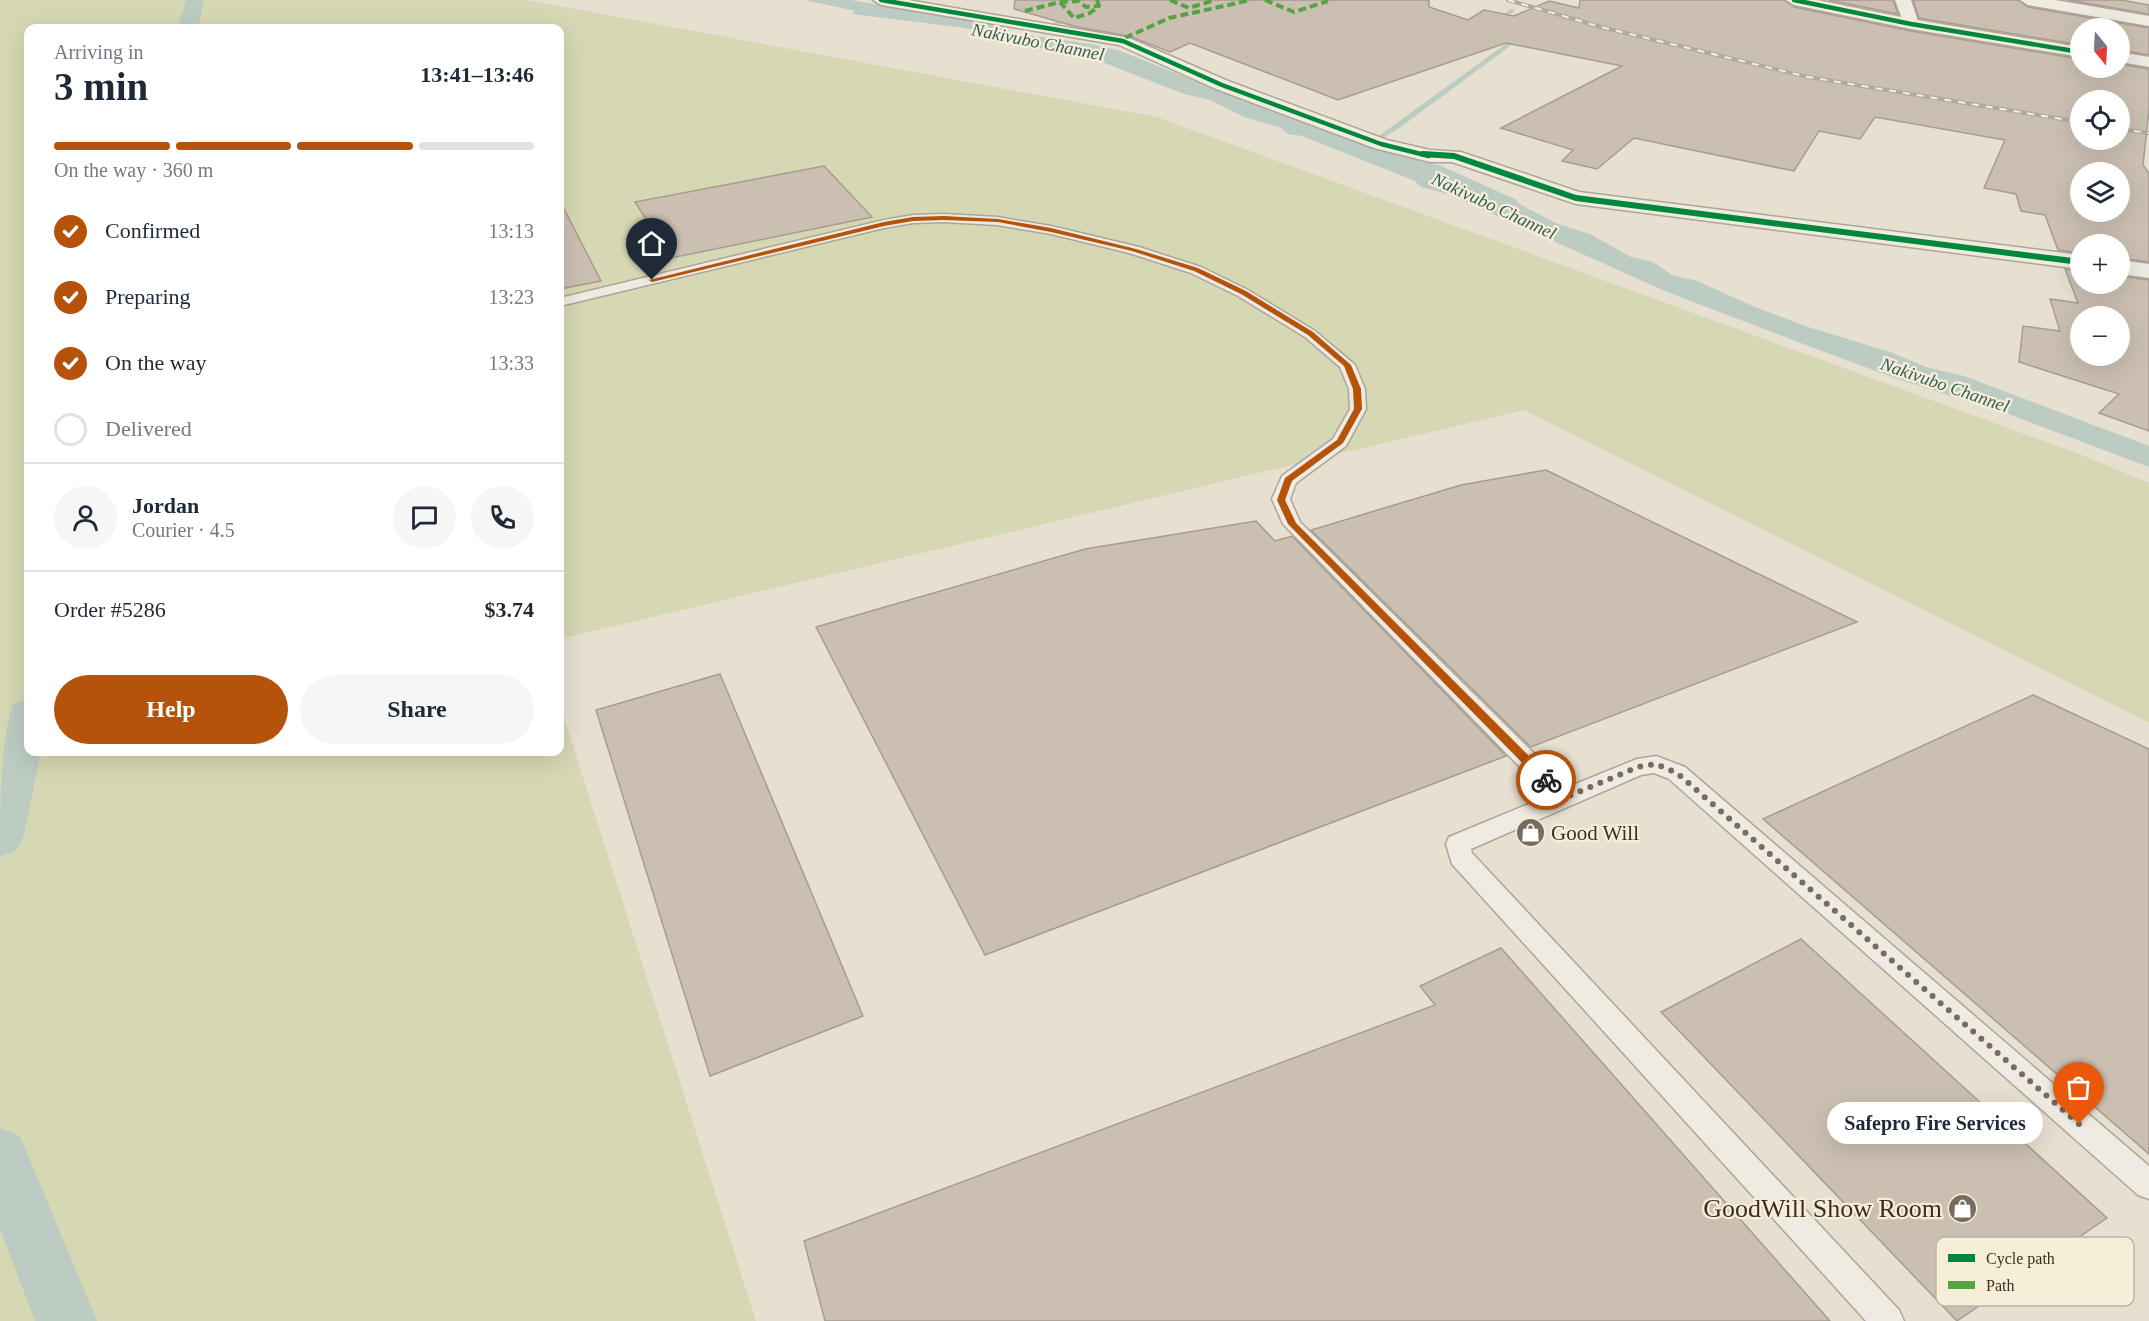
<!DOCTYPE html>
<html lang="en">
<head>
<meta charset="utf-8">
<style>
	:root { --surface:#fff; --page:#f6f6f7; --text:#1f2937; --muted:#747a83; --line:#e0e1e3; --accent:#b45309 }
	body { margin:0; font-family:Georgia,serif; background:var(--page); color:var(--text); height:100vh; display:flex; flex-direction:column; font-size:22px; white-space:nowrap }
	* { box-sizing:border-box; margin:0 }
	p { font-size:20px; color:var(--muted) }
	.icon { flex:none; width:33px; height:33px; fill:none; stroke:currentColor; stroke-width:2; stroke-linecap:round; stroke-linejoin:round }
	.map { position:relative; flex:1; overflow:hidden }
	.drawer { position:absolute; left:24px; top:24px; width:540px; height:732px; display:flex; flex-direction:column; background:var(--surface); border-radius:12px; box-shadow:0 6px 24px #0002 }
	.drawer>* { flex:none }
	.needle { width:39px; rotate:162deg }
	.buttons { position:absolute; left:2070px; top:18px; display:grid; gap:12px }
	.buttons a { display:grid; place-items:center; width:60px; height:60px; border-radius:50%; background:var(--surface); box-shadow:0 6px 24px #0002; font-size:30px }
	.pin { position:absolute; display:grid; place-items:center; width:51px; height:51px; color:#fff; margin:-62px -26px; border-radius:50% 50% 50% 0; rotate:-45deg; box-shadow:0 0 6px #0007 }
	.pin .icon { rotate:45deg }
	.courier { position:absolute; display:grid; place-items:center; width:60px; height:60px; margin:-30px; border:4px solid #b45309; border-radius:50%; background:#fff; color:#222; box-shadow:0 2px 8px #0007 }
	.bubble { position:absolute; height:42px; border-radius:21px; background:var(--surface); box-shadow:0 6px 24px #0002; font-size:20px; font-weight:800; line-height:42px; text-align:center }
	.head em { font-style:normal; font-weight:800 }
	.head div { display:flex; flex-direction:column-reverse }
	.head { display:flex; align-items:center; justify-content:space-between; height:102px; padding:0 30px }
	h1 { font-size:39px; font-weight:800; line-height:45px }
	.bar { display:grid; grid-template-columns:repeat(4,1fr); gap:9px 6px; align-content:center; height:72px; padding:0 30px }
	.bar i { height:8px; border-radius:4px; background:var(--line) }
	.bar .active { background:var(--accent) }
	.bar p { grid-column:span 4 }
	.line { display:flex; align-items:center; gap:15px; padding:0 30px; border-top:2px solid var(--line) }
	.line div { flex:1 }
	.round { display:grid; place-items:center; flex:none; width:63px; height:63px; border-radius:32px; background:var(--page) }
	ol { padding:0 30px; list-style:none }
	li { display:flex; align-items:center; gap:18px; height:66px }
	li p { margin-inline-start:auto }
	li .icon { padding:6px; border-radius:50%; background:var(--accent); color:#fff; stroke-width:4 }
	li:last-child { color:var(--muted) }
	li i { width:33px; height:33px; border:3px solid var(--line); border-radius:50% }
	.action { display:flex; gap:12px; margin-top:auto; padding:12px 30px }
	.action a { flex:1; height:69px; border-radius:36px; background:var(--accent); color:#fff; font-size:24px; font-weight:800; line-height:69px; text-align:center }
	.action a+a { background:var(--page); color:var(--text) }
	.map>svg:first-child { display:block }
	.green { fill:#d6d7b3 }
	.water { fill:#bcccc2 }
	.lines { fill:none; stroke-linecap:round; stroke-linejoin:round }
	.stream { fill:#bcccc2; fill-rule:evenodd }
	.canal { fill:#bcccc2; fill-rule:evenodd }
	.building { fill:#cbbfb2; stroke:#a89c90; stroke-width:1.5; fill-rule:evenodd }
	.service-casing { stroke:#ada599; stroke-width:3 }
	.minor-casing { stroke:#ada599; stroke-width:3 }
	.tertiary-casing { stroke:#ada599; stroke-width:3 }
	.service { fill:#efebe3; fill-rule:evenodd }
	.minor { fill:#efebe3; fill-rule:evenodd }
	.tertiary { fill:#efebe3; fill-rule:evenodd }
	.rail-casing { stroke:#afaaa2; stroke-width:4 }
	.rail { stroke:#f7eed8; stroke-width:2; stroke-dasharray:7; stroke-linecap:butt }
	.quiet { stroke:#54a441; stroke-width:4; stroke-dasharray:8 4; stroke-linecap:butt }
	.cycleway-far1-casing { stroke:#f7eed8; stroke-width:7 }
	.cycleway-casing { stroke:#f7eed8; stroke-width:8 }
	.cycleway-far1 { stroke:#00873e; stroke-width:4.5 }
	.cycleway { stroke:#00873e; stroke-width:6 }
	.route { fill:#b45309 }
	.done { stroke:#786c5e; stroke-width:6; stroke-dasharray:0 10.8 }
	.labels { text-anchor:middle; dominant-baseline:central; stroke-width:4.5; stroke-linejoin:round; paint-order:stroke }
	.far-water-label { font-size:18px; font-style:italic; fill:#2f5d5a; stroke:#f7eed8 }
	.poi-label { font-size:21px; fill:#3d2e20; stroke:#f7eed8; text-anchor:start }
	.near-poi-label { font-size:26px; fill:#3d2e20; stroke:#f7eed8; text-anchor:end }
	.key { fill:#f7eed8; stroke:#bfb4a1; stroke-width:1.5 }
	.key-label { font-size:16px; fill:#3d2e20 }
</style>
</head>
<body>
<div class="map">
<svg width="2149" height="1321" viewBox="0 0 2149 1321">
	<rect width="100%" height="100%" fill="#e7e0d1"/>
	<path class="green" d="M 0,0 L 527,0 L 1157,117 L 2082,455 L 2149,483 L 2149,723 L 1524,410 L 560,639 L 560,28 L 28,28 L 28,752 L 560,752 L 560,705 L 756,1321 L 0,1321 Z"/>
	<path class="water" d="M 805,0 L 851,0 L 996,25 L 1005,32 L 1090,44 L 1118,50 L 1248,102 L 1319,128 L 1357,137 L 1410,154 L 1422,162 L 1439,165 L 1515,199 L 1521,205 L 1558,224 L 1590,234 L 1631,257 L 1653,262 L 1672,275 L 1697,281 L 1755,307 L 1805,326 L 1890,352 L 1926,367 L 1964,376 L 2149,446 L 2149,467 L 2011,415 L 1895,378 L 1819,350 L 1667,292 L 1451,195 L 1421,187 L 1415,181 L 1302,136 L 1288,134 L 1279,127 L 1244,117 L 1210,100 L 1184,94 L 1092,58 L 1038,47 L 1025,40 L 958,27 L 851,14 L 855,11 Z"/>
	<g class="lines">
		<path class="stream" d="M 1511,9 L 1516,10 L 1503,19 L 1505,22 L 1501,27 L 1517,39 L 1517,41 L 1398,129 L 1380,140 L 1376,140 L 1376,138 L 1511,40 L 1495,27 L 1499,22 L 1498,18 Z
			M 1074,15 L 1076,18 L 1048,28 L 1043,27 Z"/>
		<path class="canal" d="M 186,0 L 204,0 L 198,28 L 178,28 Z
			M 28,699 L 28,752 L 41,752 L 23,838 L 16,851 L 0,856 C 0,813 0,740 13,704 Z
			M 0,1128 L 20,1136 L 97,1321 L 35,1321 L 0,1229 Z"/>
	</g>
	<path class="building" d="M 1015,0 L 1429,0 L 1429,7 L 1468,20 L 1484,10 L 1514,16 L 1549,1 L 1579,8 L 1580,0 L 1784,0 L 1794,7 L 1911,31 L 2080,59 L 2080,68 L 2120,68 L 2120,64 L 2149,69 L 2149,109 L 2143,165 L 2149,173 L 2149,262 L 2120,258 L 2120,244 L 2080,244 L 2080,253 L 2058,250 L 2045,215 L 2021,211 L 2016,194 L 1984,188 L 2005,140 L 1875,117 L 1860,139 L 1819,131 L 1794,171 L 1634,138 L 1597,169 L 1562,161 L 1573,150 L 1501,128 L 1622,66 L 1506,43 L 1338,100 L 1190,43 L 1170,52 L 1129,36 L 1077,27 L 1014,9 ZM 2080,100 L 2120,100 L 2120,140 L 2080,140 ZM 2080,172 L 2120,172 L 2120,212 L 2080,212 Z
		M 1828,0 L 1893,0 L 1898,14 Z
		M 1913,0 L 2018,0 L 2028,7 L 2149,28 L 2149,55 L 2120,50 L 2120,28 L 2080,28 L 2080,45 L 1919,18 Z
		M 2068,0 L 2121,0 L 2149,5 L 2149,14 Z
		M 824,166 L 872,217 L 671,258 L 635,202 Z
		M 560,201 L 601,281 L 560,289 Z
		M 2065,269 L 2080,271 L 2080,284 L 2120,284 L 2120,276 L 2149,280 L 2149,431 L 2099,413 L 2119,394 L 2019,362 L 2023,326 L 2060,331 L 2050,299 L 2078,303 ZM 2080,316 L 2120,316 L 2120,356 L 2080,356 Z
		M 1546,470 L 1857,622 L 1531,747 L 1311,530 L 1461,485 Z
		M 1256,521 L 1275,541 L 1292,536 L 1506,756 L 985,955 L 816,627 L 1085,549 Z
		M 720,674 L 863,1016 L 710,1076 L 596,710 Z
		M 2033,695 L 2149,749 L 2149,1154 L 1763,819 Z
		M 1801,939 L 2107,1218 L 1957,1321 L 1661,1012 Z
		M 1501,948 L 1830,1321 L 825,1321 L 804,1241 L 1435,1005 L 1420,986 Z"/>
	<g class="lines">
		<defs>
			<path id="service" d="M 944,214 L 997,217 L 1051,226 L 1139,247 L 1201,267 L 1248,290 L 1315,331 L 1355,365 L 1365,389 L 1366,409 L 1346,446 L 1296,483 L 1290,499 L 1300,522 L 1568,787 L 1637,759 L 1656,756 L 1685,767 L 2149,1166 L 2149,1199 L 2138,1195 L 1669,779 L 1654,773 L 1641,775 L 1471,849 L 1472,853 L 1899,1310 L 1904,1321 L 1866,1321 L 1452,864 L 1446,844 L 1449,837 L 1548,796 L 1283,524 L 1272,499 L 1282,476 L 1333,439 L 1350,409 L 1349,389 L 1340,367 L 1305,337 L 1238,296 L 1191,273 L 1129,253 L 1051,234 L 997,225 L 944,222 L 913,223 L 884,228 L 560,306 L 560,298 L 884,220 L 913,215 Z"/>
			<path id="minor" d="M 873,0 L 908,0 L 1129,38 L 1228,81 L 1387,140 L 1430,150 L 1461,152 L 1579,192 L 2080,255 L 2080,269 L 1576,204 L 1452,162 L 1430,162 L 1374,148 L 1216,89 L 1119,45 L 881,5 Z
				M 1895,0 L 1911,0 L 1919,24 L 1917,27 L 1905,27 Z
				M 2020,0 L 2055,0 L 2149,16 L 2149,26 L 2028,5 Z
				M 2120,260 L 2149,264 L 2149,278 L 2120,274 Z"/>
			<path id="tertiary" d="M 1786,0 L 1817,0 L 1911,19 L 2080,47 L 2080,57 L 1911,29 L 1794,5 Z
				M 2120,52 L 2149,57 L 2149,67 L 2120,62 Z"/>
		</defs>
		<use href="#service" class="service-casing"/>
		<use href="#minor" class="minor-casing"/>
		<use href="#tertiary" class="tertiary-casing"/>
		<use href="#service" class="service"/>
		<use href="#minor" class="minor"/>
		<use href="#tertiary" class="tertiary"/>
		<defs>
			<path id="rail" d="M 1508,0 L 1601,27 L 1808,77 L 2080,122
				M 2120,129 L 2149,133"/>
		</defs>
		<use href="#rail" class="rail-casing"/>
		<use href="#rail" class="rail"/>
		<path class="quiet" d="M 1170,0 L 1189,8 L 1215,0
			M 1265,0 L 1294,12 L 1328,1
			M 1060,2 L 1079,1 L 1086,7 L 1098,6
			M 1025,11 L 1060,2 L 1074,18 L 1090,13 L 1099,6 L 1097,0
			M 1125,38 L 1169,18 L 1251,0"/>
		<defs>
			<path id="cycleway-far1" d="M 881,0 L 1123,41 L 1222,85 L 1381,144 L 1429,156
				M 1794,0 L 1911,24 L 2080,52"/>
			<path id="cycleway" d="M 1423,154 L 1454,156 L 1576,198 L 2080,262"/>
		</defs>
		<use href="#cycleway-far1" class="cycleway-far1-casing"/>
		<use href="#cycleway" class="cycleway-casing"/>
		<use href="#cycleway-far1" class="cycleway-far1"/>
		<use href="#cycleway" class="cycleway"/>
	</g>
	<path class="route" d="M 944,216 L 998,219 L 1051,228 L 1136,249 L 1198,268 L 1246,291 L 1313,332 L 1351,365 L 1361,389 L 1362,409 L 1343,443 L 1292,481 L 1285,500 L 1296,523 L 1550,777 L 1550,783 L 1542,783 L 1288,524 L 1277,500 L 1285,478 L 1337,440 L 1354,409 L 1353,389 L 1344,366 L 1308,335 L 1241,294 L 1194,271 L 1132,251 L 1051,232 L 998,222 L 944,220 L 913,221 L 884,226 L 652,282 L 649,280 L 884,222 L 913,217 Z"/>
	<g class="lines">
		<path class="done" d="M 1546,780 L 1564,798 L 1638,767 L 1656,764 L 1677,773 L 2079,1124"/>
	</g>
	<defs>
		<symbol id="shop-disc" viewBox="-11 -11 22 22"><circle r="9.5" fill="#786c5e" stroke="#f7eed8"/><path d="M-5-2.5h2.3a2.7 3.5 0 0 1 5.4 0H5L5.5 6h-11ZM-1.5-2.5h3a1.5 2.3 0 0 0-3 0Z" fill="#fff"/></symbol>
	</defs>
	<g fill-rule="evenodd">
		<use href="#shop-disc" x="1514" y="816" width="33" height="33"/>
		<use href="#shop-disc" x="1946" y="1192" width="33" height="33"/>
	</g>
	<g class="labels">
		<g class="far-water-label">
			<text transform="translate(1038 42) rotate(11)">Nakivubo Channel</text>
			<text transform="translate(1494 206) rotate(25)">Nakivubo Channel</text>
			<text transform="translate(1945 385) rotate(19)">Nakivubo Channel</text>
		</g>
		<g class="poi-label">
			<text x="1551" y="833">Good Will</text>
		</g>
		<g class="near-poi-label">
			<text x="1942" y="1208">GoodWill Show Room</text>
		</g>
	</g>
	<rect x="1936" y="1237" width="198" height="69" rx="9" class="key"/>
	<rect x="1948" y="1254" width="27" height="8" fill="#00873e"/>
	<rect x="1948" y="1281" width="27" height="8" fill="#54a441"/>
	<g class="key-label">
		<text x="1986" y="1264">Cycle path</text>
		<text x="1986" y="1291">Path</text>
	</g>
</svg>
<div class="buttons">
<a><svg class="needle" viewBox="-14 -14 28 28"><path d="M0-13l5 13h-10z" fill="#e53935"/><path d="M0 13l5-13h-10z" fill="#747a83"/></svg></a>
<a><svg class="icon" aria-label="locate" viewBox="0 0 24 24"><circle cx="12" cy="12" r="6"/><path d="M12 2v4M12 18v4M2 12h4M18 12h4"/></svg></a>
<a><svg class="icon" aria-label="layers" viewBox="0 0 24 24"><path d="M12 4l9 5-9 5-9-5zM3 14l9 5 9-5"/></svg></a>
<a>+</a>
<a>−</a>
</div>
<div class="pin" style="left:2079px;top:1124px;background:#ea580c"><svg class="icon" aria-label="bag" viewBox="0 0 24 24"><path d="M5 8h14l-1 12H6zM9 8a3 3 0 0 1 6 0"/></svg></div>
<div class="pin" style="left:652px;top:280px;background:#1f2937"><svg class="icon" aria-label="home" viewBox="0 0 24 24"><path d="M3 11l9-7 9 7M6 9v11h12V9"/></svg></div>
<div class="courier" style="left:1546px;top:780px"><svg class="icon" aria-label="bike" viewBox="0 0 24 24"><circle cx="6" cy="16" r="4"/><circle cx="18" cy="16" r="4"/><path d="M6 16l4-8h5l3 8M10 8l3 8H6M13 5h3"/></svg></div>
<div class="bubble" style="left:1827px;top:1102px;width:216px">Safepro Fire Services</div>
<section class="drawer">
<div class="head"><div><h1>3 min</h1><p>Arriving in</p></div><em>13:41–13:46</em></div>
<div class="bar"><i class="active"></i><i class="active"></i><i class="active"></i><i></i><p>On the way · 360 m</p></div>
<ol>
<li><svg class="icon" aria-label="check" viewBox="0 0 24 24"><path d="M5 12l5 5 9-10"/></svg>Confirmed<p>13:13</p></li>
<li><svg class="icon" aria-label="check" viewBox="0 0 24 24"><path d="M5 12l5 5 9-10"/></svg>Preparing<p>13:23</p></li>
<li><svg class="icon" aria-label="check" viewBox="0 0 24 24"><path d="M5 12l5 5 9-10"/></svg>On the way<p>13:33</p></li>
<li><i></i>Delivered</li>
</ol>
<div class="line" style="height:108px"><a class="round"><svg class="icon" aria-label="person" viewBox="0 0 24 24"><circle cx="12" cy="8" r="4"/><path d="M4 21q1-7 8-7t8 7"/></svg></a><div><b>Jordan</b><p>Courier · 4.5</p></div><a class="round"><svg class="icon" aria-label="chat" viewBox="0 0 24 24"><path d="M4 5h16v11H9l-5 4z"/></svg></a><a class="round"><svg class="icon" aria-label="phone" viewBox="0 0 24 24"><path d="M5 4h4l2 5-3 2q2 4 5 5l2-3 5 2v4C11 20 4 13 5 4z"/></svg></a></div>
<div class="line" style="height:78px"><div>Order #5286</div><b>$3.74</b></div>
<div class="action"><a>Help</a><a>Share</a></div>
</section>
</div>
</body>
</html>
